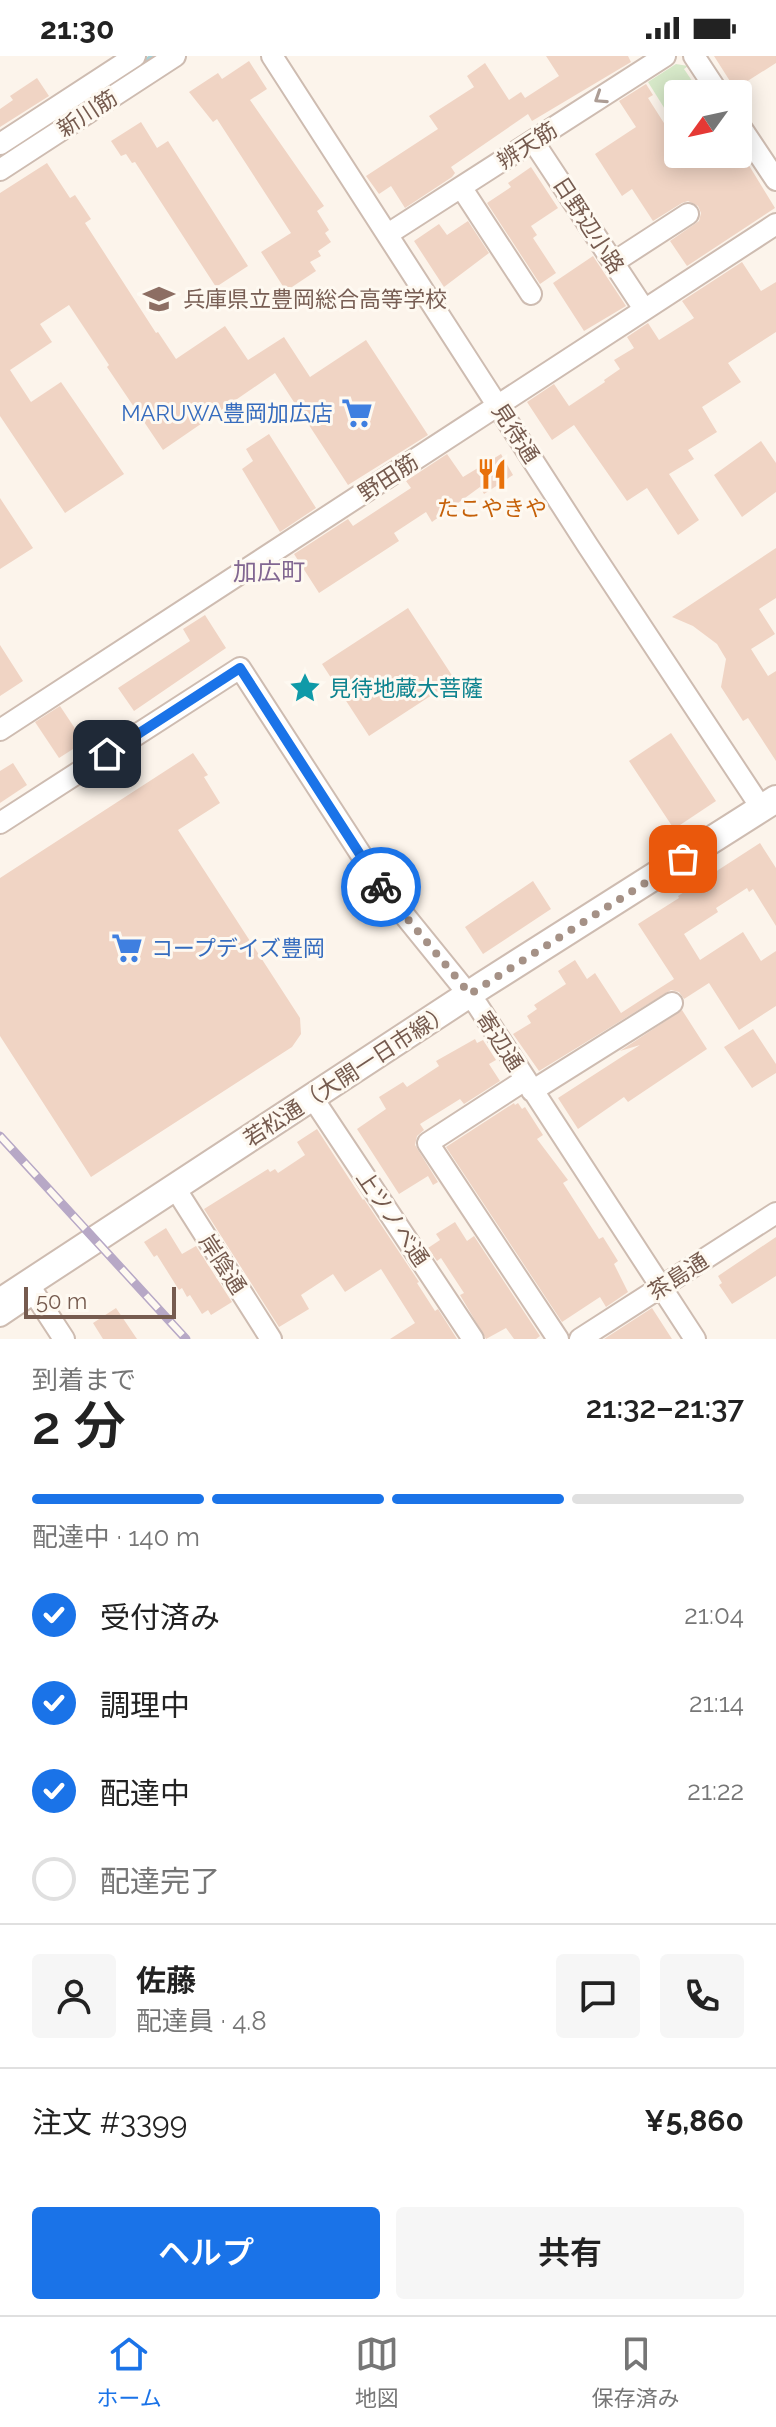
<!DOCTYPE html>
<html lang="ja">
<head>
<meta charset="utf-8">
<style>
	:root { --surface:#fff; --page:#f6f6f6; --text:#222; --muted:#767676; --line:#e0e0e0; --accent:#1a73e8 }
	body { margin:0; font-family:Raleway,"Noto Sans JP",sans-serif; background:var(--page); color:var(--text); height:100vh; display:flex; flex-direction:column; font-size:30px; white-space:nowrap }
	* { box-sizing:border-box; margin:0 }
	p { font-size:26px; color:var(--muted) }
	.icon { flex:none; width:44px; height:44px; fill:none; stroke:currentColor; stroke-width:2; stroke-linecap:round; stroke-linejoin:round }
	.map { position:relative; height:1283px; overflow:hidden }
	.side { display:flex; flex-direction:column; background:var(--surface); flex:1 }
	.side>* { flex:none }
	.needle { width:52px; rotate:237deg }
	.tools { position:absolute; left:664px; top:24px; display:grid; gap:16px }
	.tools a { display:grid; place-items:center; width:88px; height:88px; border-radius:8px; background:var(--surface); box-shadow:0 4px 20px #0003; font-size:40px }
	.scale { position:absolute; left:24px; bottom:20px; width:152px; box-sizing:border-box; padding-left:8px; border:4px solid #765b4f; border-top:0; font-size:22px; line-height:28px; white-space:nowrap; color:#765b4f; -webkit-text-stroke:6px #fef9f1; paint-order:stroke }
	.pin { position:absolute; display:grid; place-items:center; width:68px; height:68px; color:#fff; margin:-34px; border-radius:16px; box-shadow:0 4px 12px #0006 }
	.courier { position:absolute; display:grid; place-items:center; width:80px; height:80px; margin:-40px; border:6px solid #1a73e8; border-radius:50%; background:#fff; color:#222; box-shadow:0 2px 10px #0007 }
	.overview em { font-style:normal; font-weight:600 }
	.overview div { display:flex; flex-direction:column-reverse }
	.overview { display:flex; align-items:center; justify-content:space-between; height:136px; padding:0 32px }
	h1 { font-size:52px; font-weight:600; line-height:60px }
	.bar { display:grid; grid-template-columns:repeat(4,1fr); gap:12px 8px; align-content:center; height:96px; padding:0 32px }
	.bar i { height:10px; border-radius:6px; background:var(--line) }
	.bar .selected { background:var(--accent) }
	.bar p { grid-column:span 4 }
	.line { display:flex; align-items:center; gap:20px; padding:0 32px; border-top:2px solid var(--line) }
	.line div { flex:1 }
	.round { display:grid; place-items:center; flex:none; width:84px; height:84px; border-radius:8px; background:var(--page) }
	ol { padding:0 32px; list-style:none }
	li { display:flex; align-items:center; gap:24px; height:88px }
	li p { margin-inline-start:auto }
	li .icon { padding:8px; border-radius:50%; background:var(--accent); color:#fff; stroke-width:4 }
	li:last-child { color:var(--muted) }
	li i { width:44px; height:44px; border:4px solid var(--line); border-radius:50% }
	.button { display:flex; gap:16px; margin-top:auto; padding:16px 32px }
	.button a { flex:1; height:92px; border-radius:8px; background:var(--accent); color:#fff; font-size:32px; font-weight:600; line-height:92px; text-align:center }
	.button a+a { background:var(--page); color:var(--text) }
	.status { display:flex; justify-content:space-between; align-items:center; height:56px; padding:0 40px; background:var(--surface); direction:ltr }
	.status svg { height:22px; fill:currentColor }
	.tabs { display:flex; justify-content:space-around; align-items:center; height:112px; border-top:2px solid var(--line); background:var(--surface); font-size:22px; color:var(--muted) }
	.tabs a { display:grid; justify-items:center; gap:4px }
	.tabs .selected { color:var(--accent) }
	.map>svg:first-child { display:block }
	.green { fill:#d7e9c9 }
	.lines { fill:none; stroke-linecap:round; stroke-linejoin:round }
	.stream { stroke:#a6d1d6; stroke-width:6 }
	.building { fill:#f0d4c4 }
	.minor-casing { stroke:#cebcb1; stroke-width:24 }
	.tertiary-casing { stroke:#cebcb1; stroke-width:30 }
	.minor { stroke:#fff; stroke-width:20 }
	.tertiary { stroke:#fff; stroke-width:26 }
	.rail-casing { stroke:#b7a8c6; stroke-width:9 }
	.rail { stroke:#fef9f1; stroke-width:6; stroke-dasharray:18; stroke-linecap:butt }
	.oneway { stroke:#ad9d95 }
	.done { stroke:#a59186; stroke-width:8; stroke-dasharray:0 14.4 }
	.route { stroke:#1a73e8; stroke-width:10 }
	.labels { text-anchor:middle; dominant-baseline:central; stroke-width:6; stroke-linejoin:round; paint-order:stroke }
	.street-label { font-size:22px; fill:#765b4f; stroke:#fef9f1 }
	.education-label { font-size:22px; fill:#785e54; stroke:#fef9f1; text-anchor:start }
	.shop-label { font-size:22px; fill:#366cbe; stroke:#fef9f1; text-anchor:end }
	.food-label { font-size:22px; fill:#c56008; stroke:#fef9f1 }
	.culture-label { font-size:22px; fill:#0d838f; stroke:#fef9f1; text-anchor:start }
	.neighbourhood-label { font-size:24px; fill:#816691; stroke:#fef9f1 }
</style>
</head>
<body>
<div class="status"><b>21:30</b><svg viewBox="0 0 49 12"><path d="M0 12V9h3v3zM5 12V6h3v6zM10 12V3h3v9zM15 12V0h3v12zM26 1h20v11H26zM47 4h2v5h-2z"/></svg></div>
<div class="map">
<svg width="776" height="1283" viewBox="0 0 776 1283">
	<rect width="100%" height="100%" fill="#fcf4eb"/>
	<path class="green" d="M 676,8 L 688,10 L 684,13 L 701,38 L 678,38 L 678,74 L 648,26 Z"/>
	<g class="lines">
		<path class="stream" d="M 0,101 L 154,0"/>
	</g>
	<path class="building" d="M 546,0 L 628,0 L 631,6 L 532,65 L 528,58 L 451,111 L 455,117 L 452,121 L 405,152 L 391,130 L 379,138 L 366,120 L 438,73 L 429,60 L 474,31 L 467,20 L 485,7 L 509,44 L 521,36 L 525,42 L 559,20 Z
		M 714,0 L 776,0 L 776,7 L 735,33 Z
		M 249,5 L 267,33 L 250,44 L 324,150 L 317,155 L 329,174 L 325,177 L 331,186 L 318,195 L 321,200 L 310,206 L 316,215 L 286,235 L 261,196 L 291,177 L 217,63 L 213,66 L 189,36 L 218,17 L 222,23 Z
		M 37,22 L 49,40 L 0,71 L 0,53 L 13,44 L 10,40 Z
		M 646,28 L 653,39 L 648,42 L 678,89 L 678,98 L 742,98 L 775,152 L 687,210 L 670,185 L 699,165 L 701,157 L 698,150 L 688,145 L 682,147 L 653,165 L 632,133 L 622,140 L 595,98 L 636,71 L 619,45 Z
		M 141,66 L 157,92 L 168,85 L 248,210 L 216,231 L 135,106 L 132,107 L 126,98 L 121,100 L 111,85 Z
		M 47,107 L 70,142 L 75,139 L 91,163 L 85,167 L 156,277 L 158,276 L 176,303 L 225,270 L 248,304 L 284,281 L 310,321 L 366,284 L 428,379 L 348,429 L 275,317 L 163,394 L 107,311 L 109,309 L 69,249 L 40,268 L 52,286 L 10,314 L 31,346 L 61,326 L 124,418 L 65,457 L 0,360 L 0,137 Z
		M 531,111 L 558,152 L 531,170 L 537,179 L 533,182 L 556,217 L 540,228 L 487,147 L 511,131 L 508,127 Z
		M 468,165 L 489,197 L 444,231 L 414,185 L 439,168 L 447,179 Z
		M 593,200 L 626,250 L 584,275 L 553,227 Z
		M 742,206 L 761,235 L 776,226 L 776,276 L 728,307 L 741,326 L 702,351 L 717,376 L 688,394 L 694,403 L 669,418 L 699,464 L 678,479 L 647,432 L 627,445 L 574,369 L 552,384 L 527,346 L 554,328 L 569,350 L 605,326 L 604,324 L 620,313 L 614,304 L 634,292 L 627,281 L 648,267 L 659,284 L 694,262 L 682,245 Z
		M 269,378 L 316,452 L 280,476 L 242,413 L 253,405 L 246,393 Z
		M 761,385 L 776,407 L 776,436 L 742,461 L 714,419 Z
		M 447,398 L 463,421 L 501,398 L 513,419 L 484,438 L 480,431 L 432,466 L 426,456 L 394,477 L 399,485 L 319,537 L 294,498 L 348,463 L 353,470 L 411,432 L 406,425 Z
		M 0,442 L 33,492 L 0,513 Z
		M 776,492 L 776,542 L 759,553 L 775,578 L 751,593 L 768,620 L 776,615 L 776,705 L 748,662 L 743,665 L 721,631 L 726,603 L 717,588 L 693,570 L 672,561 Z
		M 408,552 L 455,624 L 369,680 L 322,608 Z
		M 205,559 L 226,592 L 134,655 L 118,632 L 190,585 L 183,573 Z
		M 0,589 L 23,625 L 0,640 Z
		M 60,650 L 84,686 L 59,702 L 35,666 Z
		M 671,677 L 716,745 L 674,773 L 629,705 Z
		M 193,697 L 208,719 L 204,721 L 220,747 L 178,774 L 300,962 L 301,978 L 292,991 L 91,1121 L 0,980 L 0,822 Z
		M 13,707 L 27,729 L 0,747 L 0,715 Z
		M 760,787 L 776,812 L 776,870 L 753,833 L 749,836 L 747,832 L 716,852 L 718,856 L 684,878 L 700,904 L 743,876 L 761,905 L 776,895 L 776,950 L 739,974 L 709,927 L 684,943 L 679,936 L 671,934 L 539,1015 L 513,978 L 531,967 L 527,960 L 537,953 L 534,949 L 566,928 L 558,915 L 575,904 L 587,923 L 595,917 L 621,957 L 641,944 L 674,923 L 638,868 L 679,842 L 678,840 Z
		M 533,825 L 551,853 L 483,898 L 465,871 Z
		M 682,954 L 707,993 L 628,1046 L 624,1041 L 578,1073 L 558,1042 L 640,989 L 620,995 Z
		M 753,973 L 776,1008 L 776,1017 L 752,1032 L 724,991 Z
		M 475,983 L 477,987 L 483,984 L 496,1004 L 489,1008 L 500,1025 L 464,1048 L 460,1043 L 420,1068 L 424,1074 L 417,1080 L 415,1089 L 438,1126 L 433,1129 L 428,1120 L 399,1138 L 357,1073 L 386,1053 L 379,1041 L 403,1026 L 407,1031 L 439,1010 L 436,1005 Z
		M 514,1047 L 515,1049 L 518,1047 L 522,1053 L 525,1051 L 543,1079 L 537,1083 L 568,1124 L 563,1127 L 599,1183 L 603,1181 L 618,1205 L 614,1208 L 628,1236 L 606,1251 L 600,1241 L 562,1266 L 446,1091 Z
		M 317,1073 L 363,1144 L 364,1143 L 419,1226 L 417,1227 L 435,1255 L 438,1253 L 457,1283 L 390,1283 L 415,1267 L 381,1213 L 345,1236 L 333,1218 L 301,1239 L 309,1253 L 279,1271 L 204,1153 L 268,1113 L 270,1116 L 275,1113 L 278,1117 L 305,1099 L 297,1086 Z
		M 455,1166 L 467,1185 L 474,1180 L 540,1280 L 536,1283 L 514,1283 L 506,1272 L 486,1283 L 460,1239 L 464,1237 L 441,1202 L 437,1205 L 428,1192 L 440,1184 L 436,1178 Z
		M 166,1172 L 182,1198 L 196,1190 L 232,1246 L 211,1259 L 208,1254 L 202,1258 L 190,1239 L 187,1241 L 182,1232 L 179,1234 L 157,1199 L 154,1201 L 144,1186 Z
		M 776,1181 L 776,1220 L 732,1248 L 719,1229 L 722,1227 L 718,1220 Z
		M 116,1252 L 137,1283 L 103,1283 L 93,1267 Z
		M 652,1252 L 672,1283 L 604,1283 Z"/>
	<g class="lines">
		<defs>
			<path id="minor" d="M 272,0 L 588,490 L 762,753
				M 694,0 L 719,38
				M 738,67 L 776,124
				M 533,85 L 644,253
				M 0,88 L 135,0
				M 0,114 L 175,0
				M 461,131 L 531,238
				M 388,178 L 665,0
				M 614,206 L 688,158
				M 0,674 L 776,168
				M 0,767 L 240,612 L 384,834 L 478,950 L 695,1283
				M 525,1024 L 428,1087 L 558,1283
				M 532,1035 L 672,947
				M 312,1041 L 473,1283
				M 175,1132 L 271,1283
				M 0,1260 L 34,1237 L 64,1283
				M 580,1283 L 776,1157"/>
			<path id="tertiary" d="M 0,1246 L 483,929 L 776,743"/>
		</defs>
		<use href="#minor" class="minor-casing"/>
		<use href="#tertiary" class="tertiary-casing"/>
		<use href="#minor" class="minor"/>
		<use href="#tertiary" class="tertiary"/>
		<defs>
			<path id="rail" d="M 0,1080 L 186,1283"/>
		</defs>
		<use href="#rail" class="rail-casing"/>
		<use href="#rail" class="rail"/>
	</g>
	<defs><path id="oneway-chevron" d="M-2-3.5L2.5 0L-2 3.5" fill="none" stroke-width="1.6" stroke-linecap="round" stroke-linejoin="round" transform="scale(2)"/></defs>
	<use class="oneway" href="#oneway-chevron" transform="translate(600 42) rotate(147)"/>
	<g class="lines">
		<path class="done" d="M 381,831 L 470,938 L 683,803"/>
		<path class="route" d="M 107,698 L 240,612 L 381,831"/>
	</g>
	<defs>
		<symbol id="school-bare" viewBox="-9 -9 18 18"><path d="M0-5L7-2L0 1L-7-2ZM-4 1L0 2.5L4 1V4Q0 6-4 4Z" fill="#8d6e63" stroke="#fef9f1" stroke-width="2.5" paint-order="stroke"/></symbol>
		<symbol id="supermarket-bare" viewBox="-9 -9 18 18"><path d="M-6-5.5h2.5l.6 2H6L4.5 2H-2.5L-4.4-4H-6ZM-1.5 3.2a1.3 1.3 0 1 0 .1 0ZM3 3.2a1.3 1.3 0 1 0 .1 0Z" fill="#3f7fe0" stroke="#fef9f1" stroke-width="2.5" paint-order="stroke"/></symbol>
		<symbol id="restaurant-bare" viewBox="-9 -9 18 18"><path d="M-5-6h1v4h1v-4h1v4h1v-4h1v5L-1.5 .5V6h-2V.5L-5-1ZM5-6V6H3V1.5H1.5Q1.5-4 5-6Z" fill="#e8710a" stroke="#fef9f1" stroke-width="2.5" paint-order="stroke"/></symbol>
		<symbol id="sight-bare" viewBox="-9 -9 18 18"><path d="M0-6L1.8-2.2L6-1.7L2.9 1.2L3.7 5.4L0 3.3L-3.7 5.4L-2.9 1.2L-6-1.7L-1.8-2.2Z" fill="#0f9aa8" stroke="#fef9f1" stroke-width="2.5" paint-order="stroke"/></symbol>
	</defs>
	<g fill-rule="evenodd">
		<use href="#school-bare" x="137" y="221" width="44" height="44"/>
		<use href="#supermarket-bare" x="335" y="335" width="44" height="44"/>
		<use href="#restaurant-bare" x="470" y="396" width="44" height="44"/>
		<use href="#sight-bare" x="283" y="610" width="44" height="44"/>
		<use href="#supermarket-bare" x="105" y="870" width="44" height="44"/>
	</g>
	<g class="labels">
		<g class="street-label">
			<text transform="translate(87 57) rotate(-33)">新川筋</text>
			<text transform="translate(527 89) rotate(-33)">辨天筋</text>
			<text transform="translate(589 169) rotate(57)">日野辺小路</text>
			<text transform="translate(516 377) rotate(57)">見待通</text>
			<text transform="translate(388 421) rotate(-33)">野田筋</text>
			<text transform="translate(500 985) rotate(57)">寄辺通</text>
			<text transform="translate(347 1019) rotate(-33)">若松通（大開一日市線）</text>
			<text transform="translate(393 1162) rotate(56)">上ツノベ通</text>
			<text transform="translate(223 1208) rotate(57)">岸陰通</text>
			<text transform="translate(678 1220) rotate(-33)">茶島通</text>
		</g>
		<g class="education-label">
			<text x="183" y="243">兵庫県立豊岡総合高等学校</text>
		</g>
		<g class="shop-label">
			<text x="333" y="357">MARUWA豊岡加広店</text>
			<text x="151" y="892" text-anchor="start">コープデイズ豊岡</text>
		</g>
		<g class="food-label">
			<text x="492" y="452">たこやきや</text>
		</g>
		<g class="culture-label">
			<text x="329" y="632">見待地蔵大菩薩</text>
		</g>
		<g class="neighbourhood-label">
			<text x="269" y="515">加広町</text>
		</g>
	</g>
</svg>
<div class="tools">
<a><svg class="needle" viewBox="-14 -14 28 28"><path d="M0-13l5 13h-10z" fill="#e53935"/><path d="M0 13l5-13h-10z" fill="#767676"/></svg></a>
</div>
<div class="scale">50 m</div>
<div class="pin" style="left:683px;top:803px;background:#ea580c"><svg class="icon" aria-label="bag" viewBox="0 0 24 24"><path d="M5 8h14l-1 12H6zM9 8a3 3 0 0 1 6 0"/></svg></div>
<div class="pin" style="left:107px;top:698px;background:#1f2937"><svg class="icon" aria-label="home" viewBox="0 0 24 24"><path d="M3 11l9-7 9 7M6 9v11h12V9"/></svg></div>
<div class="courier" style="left:381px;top:831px"><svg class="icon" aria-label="bike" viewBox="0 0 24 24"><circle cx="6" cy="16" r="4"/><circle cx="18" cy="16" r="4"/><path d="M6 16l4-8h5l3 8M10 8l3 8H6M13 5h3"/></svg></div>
</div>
<section class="side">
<div class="overview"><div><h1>2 分</h1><p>到着まで</p></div><em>21:32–21:37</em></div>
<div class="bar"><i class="selected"></i><i class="selected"></i><i class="selected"></i><i></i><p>配達中 · 140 m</p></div>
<ol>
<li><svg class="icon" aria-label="check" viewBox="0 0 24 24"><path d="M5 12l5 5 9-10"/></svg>受付済み<p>21:04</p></li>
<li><svg class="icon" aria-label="check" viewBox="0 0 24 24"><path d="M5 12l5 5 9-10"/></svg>調理中<p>21:14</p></li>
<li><svg class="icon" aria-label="check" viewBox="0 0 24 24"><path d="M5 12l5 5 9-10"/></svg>配達中<p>21:22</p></li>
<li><i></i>配達完了</li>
</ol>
<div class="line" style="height:144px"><a class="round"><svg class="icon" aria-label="person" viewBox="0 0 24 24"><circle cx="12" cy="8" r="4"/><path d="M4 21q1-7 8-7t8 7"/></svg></a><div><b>佐藤</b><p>配達員 · 4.8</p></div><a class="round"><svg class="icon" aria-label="chat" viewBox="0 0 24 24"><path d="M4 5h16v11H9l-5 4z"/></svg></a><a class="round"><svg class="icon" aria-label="phone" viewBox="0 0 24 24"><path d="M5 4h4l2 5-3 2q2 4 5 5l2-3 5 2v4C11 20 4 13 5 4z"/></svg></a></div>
<div class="line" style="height:104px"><div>注文 #3399</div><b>¥5,860</b></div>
<div class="button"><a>ヘルプ</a><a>共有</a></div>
</section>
<nav class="tabs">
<a class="selected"><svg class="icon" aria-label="home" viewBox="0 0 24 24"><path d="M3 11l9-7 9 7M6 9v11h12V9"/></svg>ホーム</a>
<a><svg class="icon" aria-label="map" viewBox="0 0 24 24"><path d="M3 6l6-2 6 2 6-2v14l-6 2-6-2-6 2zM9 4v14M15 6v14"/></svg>地図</a>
<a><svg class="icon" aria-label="saved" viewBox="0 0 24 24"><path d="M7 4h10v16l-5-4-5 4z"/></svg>保存済み</a>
</nav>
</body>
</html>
